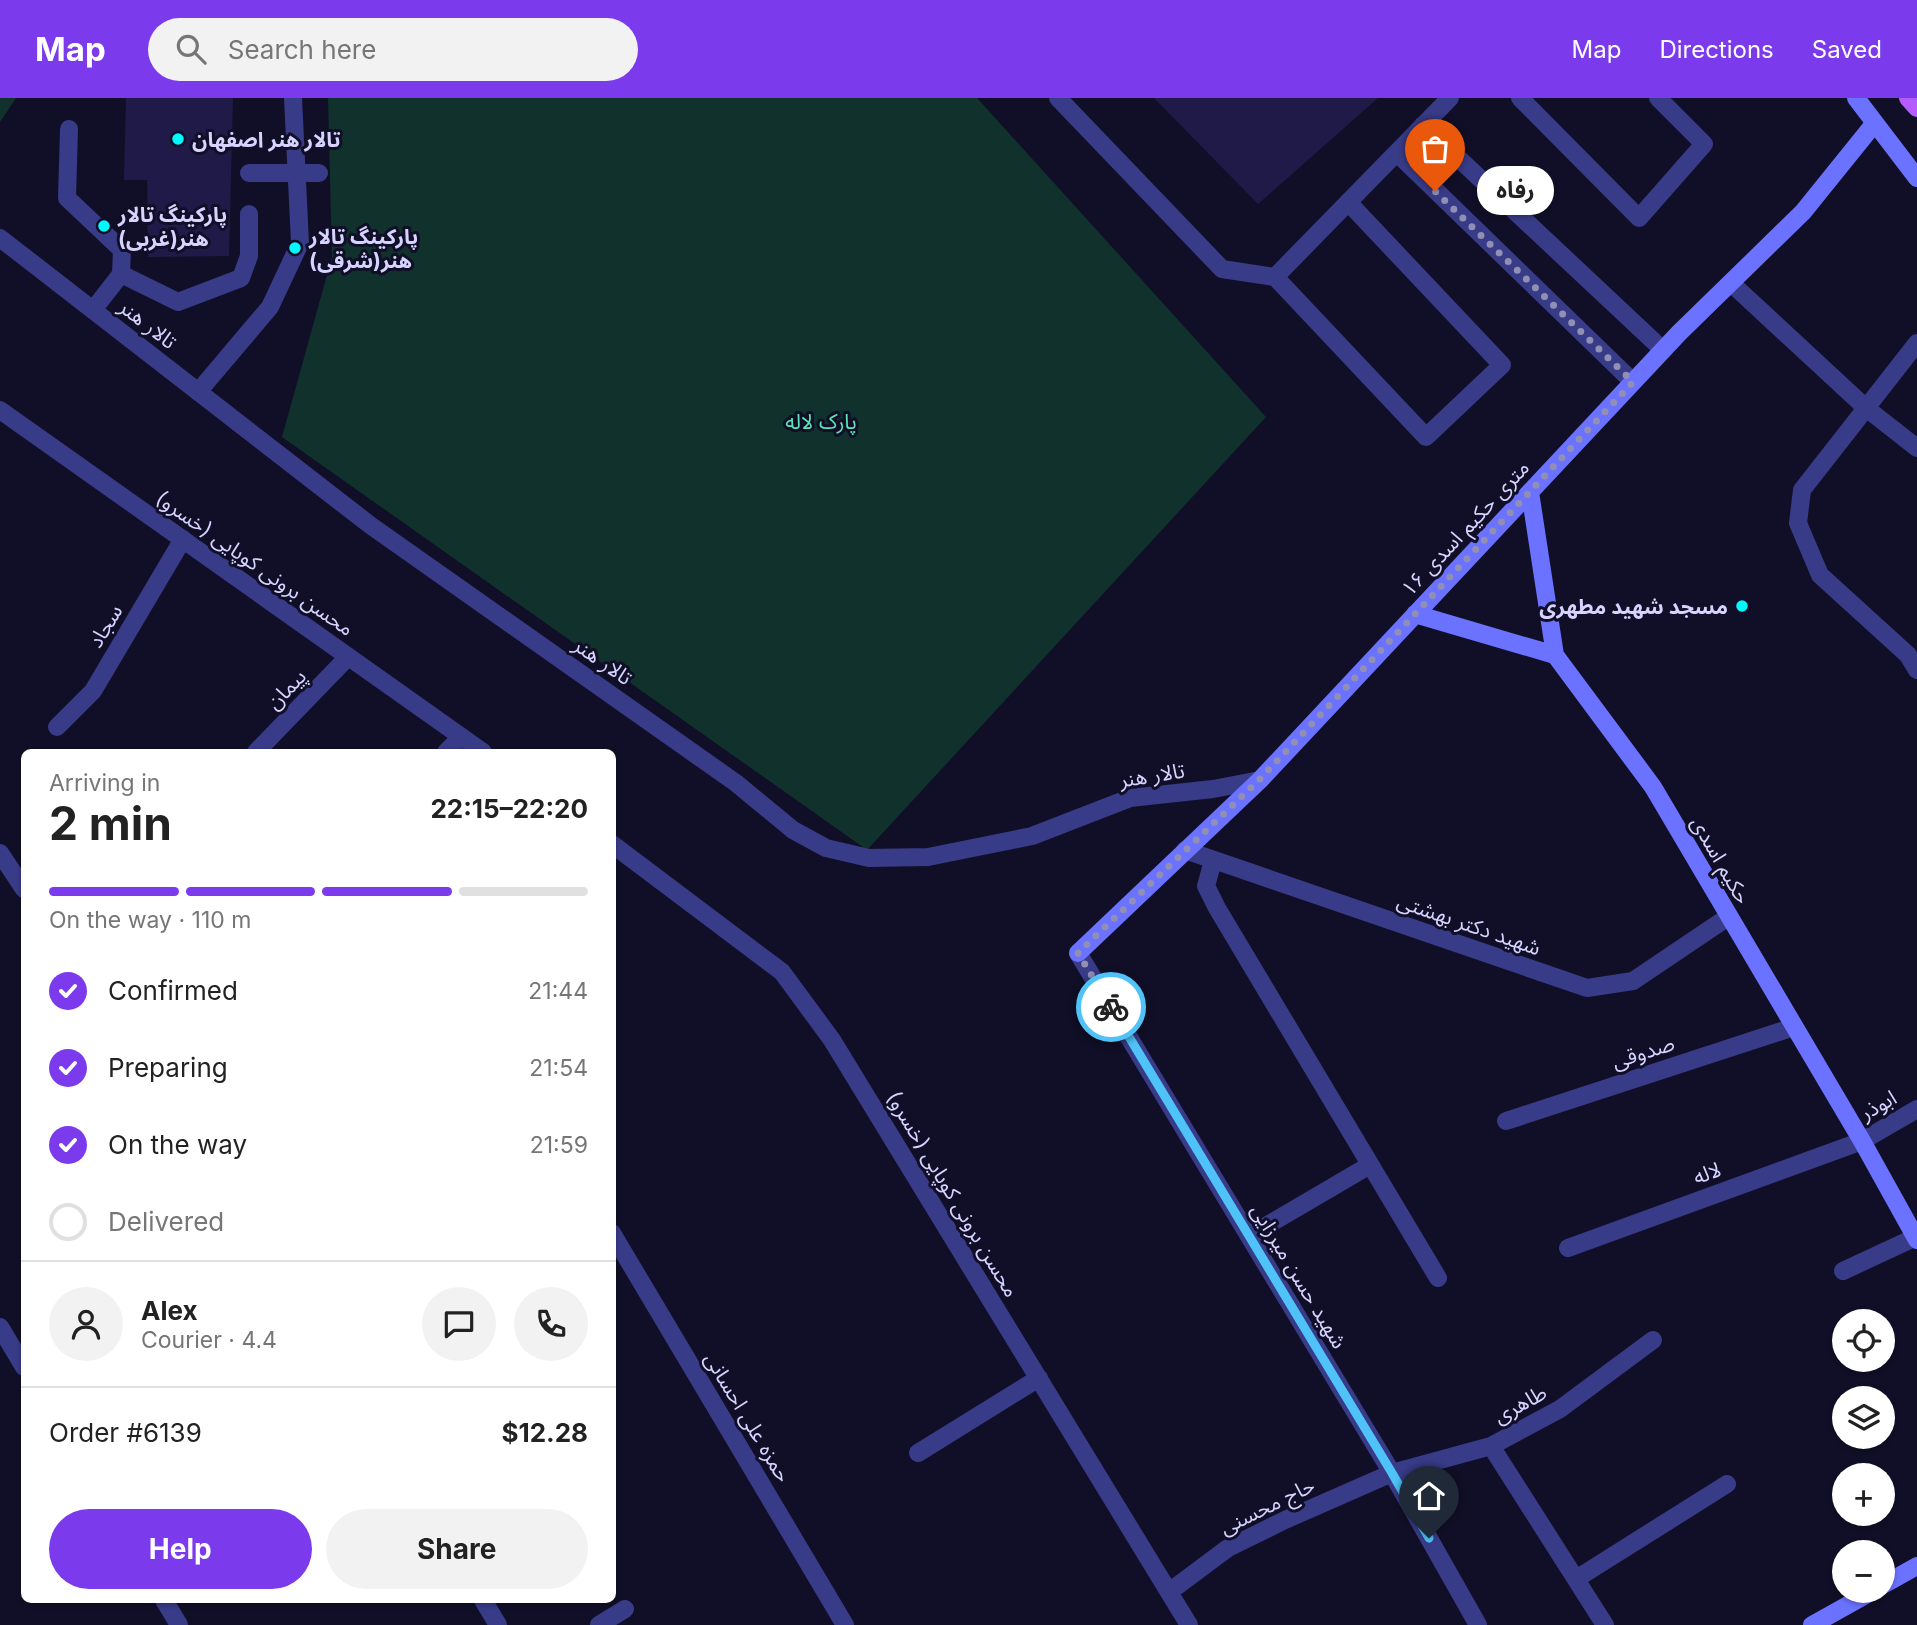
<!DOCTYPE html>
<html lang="en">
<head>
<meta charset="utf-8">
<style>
	:root { --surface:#fff; --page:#f2f2f2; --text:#222; --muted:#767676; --line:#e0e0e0; --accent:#7c3aed }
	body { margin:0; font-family:Inter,"Noto Sans Arabic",sans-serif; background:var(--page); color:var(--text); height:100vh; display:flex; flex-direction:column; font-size:26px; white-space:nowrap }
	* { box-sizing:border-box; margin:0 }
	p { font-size:23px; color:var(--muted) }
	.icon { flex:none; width:38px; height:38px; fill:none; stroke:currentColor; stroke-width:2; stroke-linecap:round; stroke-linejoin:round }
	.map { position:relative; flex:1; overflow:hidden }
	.side { position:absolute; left:21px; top:651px; width:595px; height:854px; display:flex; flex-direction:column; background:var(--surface); border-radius:10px; box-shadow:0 2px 5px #0004 }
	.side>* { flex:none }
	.controls { position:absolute; left:1832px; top:1211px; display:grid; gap:14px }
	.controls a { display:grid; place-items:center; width:63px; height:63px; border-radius:50%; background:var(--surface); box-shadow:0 2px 5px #0004; font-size:35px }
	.pin { position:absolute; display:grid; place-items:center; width:60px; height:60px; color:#fff; margin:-72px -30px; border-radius:50% 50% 50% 0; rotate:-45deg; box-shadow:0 0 7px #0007 }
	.pin .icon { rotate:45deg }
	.courier { position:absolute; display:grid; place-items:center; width:70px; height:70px; margin:-35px; border:5px solid #4fc3f7; border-radius:50%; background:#fff; color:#222; box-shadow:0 2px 9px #0007 }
	.bubble { position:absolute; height:49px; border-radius:24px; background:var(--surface); box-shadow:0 2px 5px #0004; font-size:23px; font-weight:700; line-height:49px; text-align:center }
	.summary em { font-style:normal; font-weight:700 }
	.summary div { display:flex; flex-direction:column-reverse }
	.summary { display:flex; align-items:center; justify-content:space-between; height:119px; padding:0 28px }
	h1 { font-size:46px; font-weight:700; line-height:52px }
	.bar { display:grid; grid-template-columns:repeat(4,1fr); gap:10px 7px; align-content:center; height:84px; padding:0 28px }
	.bar i { height:9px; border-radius:5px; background:var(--line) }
	.bar .active { background:var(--accent) }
	.bar p { grid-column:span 4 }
	.line { display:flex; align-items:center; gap:18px; padding:0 28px; border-top:2px solid var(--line) }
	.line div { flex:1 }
	.round { display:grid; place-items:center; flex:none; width:74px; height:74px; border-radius:37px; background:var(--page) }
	ol { padding:0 28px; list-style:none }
	li { display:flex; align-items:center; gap:21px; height:77px }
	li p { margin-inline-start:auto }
	li .icon { padding:7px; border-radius:50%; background:var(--accent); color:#fff; stroke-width:4 }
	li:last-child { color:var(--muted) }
	li i { width:38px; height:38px; border:4px solid var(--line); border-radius:50% }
	.button { display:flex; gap:14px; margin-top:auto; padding:14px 28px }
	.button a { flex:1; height:80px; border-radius:42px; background:var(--accent); color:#fff; font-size:28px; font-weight:700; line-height:80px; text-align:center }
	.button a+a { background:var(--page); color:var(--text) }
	header { display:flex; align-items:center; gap:42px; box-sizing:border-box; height:98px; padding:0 35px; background:var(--accent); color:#fff }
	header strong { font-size:33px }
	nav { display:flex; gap:38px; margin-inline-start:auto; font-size:24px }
	.search { width:490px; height:63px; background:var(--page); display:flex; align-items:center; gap:18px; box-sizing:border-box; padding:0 24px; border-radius:38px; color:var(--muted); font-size:26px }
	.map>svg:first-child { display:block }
	.green { fill:#11312d }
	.building { fill:#201a48 }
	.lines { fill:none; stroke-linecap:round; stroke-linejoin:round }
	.lane { stroke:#383b87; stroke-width:18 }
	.street { stroke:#383b87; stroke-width:18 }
	.secondary { stroke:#6b72ff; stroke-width:18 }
	.primary { stroke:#b65bff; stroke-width:18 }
	.done { stroke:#918fb3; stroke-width:7; stroke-dasharray:0 12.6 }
	.route { stroke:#4fc3f7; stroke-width:9 }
	.poi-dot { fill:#00f8ff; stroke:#110f27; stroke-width:2.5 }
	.labels { text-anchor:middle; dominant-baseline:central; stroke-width:6; stroke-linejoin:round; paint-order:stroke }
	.poi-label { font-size:21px; font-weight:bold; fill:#d6d4ff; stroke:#110f27; text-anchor:start }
	.street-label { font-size:21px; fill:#d6d4ff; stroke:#110f27 }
	.park-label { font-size:21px; fill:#5ce3b7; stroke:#110f27 }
</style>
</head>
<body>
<header>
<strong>Map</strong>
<div class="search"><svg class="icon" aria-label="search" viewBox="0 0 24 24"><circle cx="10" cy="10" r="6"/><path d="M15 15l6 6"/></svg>Search here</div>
<nav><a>Map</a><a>Directions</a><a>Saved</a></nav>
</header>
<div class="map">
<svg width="1917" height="1527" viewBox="0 0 1917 1527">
	<rect width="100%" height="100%" fill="#110f27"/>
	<path class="green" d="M 0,0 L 16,0 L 0,24 Z
		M 328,0 L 977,0 L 1266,319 L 867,752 L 282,339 L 332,159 Z"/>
	<path class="building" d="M 126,0 L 233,0 L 229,158 L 148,159 L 147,82 L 124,82 Z
		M 1154,0 L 1378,0 L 1258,106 Z"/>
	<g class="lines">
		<path class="lane" d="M 1058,0 L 1222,171 L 1275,179 L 1426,339 L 1502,267 L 1348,104
			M 1520,0 L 1639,120 L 1704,46 L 1658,0
			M 1423,27 L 1663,252
			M 69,31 L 67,100 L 122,152 L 121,176 L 93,212
			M 1397,55 L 1633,284
			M 249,75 L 319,75
			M 121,176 L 178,204 L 241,180 L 249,158 L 249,116
			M 1275,179 L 1450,0
			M 198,294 L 270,209 L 300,145 L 293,0"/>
		<path class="street" d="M 0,140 L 370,427 L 736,685 L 793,732 L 826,750 L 869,760 L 928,759 L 1032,738 L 1130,700 L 1213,691 L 1260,682
			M 1731,185 L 1866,310 L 1917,350
			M 1917,245 L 1802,392 L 1798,425 L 1820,477 L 1908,557 L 1917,572
			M 0,312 L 483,654
			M 57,629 L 93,593 L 183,441
			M 256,654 L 348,559
			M 446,654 L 461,639
			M 612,746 L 782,874 L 832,942 L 1189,1527
			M 1185,752 L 1587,890 L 1633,883 L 1728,819
			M 0,755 L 24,791
			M 1213,763 L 1206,788 L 1217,810 L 1438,1180
			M 1078,855 L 1392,1375 L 1478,1527
			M 1506,1023 L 1794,929
			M 612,1135 L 845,1527
			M 1249,1138 L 1370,1067
			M 1568,1150 L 1862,1043 L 1917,1011
			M 1843,1173 L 1916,1139
			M 0,1229 L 24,1269
			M 1491,1348 L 1605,1527
			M 918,1355 L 1039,1280
			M 1576,1481 L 1727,1386
			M 1169,1494 L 1228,1450 L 1285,1422 L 1392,1375 L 1491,1348 L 1560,1311 L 1653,1242
			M 164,1502 L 179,1527
			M 483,1502 L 498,1527
			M 599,1527 L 625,1511"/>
		<path class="secondary" d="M 1856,0 L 1917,80
			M 1530,394 L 1555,557 L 1653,689 L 1862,1043 L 1917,1142
			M 1415,516 L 1555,557
			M 1078,855 L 1260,682 L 1679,235 L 1803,114 L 1874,26
			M 1883,1487 L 1917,1468
			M 1812,1527 L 1873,1493"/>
		<path class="primary" d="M 1908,0 L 1917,10"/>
	</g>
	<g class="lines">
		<path class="done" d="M 1111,909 L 1078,855 L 1260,681 L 1633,284 L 1435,93"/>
		<path class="route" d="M 1111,909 L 1392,1375 L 1429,1440"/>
	</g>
	<g class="poi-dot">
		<circle cx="178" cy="41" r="7"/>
		<circle cx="104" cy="128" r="7"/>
		<circle cx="295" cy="150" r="7"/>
		<circle cx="1742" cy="508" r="7"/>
	</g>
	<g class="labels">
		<g class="poi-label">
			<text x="192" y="41">تالار هنر اصفهان</text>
			<text x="118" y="116">پارکینگ تالار<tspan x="118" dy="24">هنر(غربی)</tspan></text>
			<text x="309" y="138">پارکینگ تالار<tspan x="309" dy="24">هنر(شرقی)</tspan></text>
			<text x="1728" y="508" text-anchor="end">مسجد شهید مطهری</text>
		</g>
		<g class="street-label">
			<text transform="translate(148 226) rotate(38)">تالار هنر</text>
			<text transform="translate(1465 430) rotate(-47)">۱۶ متری حکیم اسدی</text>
			<text transform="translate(255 465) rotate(35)">محسن برونی کوپایی (خسرو)</text>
			<text transform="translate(105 528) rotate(-59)">سجاد</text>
			<text transform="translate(603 563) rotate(35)">تالار هنر</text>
			<text transform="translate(286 591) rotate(-46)">پیمان</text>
			<text transform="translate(1152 677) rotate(-9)">تالار هنر</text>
			<text transform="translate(1721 762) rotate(60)">حکیم اسدی</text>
			<text transform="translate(1469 826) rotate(19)">شهید دکتر بهشتی</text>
			<text transform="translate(1643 954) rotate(-18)">صدوقی</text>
			<text transform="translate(1878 1007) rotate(-30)">ابوذر</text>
			<text transform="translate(1707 1075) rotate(-20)">لاله</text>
			<text transform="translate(953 1096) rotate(59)">محسن برونی کوپایی (خسرو)</text>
			<text transform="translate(1299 1178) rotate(59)">شهید حسن میرزایی</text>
			<text transform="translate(1520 1306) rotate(-29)">طاهری</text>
			<text transform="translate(748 1319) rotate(59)">حمزه علی احسانی</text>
			<text transform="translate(1267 1408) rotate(-26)">حاج محسنی</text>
		</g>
		<g class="park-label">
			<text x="821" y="323">پارک لاله</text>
		</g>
	</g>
</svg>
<div class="controls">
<a><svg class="icon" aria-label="locate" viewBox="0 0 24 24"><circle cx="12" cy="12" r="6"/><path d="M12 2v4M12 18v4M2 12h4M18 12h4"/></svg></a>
<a><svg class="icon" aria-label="layers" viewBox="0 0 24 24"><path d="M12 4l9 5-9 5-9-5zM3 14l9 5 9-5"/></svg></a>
<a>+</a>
<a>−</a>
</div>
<div class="pin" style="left:1435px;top:93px;background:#ea580c"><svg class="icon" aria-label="bag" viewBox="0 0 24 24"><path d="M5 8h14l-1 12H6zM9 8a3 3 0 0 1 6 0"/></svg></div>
<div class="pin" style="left:1429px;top:1440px;background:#1f2937"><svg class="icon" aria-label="home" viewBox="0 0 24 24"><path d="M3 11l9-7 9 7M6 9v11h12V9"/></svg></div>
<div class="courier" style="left:1111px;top:909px"><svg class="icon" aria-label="bike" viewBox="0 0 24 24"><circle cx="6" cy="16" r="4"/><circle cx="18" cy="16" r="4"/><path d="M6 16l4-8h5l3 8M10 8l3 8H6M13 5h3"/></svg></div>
<div class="bubble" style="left:1477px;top:68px;width:77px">رفاه</div>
<section class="side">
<div class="summary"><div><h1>2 min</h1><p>Arriving in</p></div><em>22:15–22:20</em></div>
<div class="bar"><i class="active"></i><i class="active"></i><i class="active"></i><i></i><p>On the way · 110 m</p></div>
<ol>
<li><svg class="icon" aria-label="check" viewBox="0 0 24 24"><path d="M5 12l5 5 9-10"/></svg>Confirmed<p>21:44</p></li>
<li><svg class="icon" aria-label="check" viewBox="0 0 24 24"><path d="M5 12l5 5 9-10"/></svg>Preparing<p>21:54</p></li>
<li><svg class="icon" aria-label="check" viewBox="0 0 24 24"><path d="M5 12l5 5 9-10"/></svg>On the way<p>21:59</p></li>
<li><i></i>Delivered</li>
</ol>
<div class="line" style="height:126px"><a class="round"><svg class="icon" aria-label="person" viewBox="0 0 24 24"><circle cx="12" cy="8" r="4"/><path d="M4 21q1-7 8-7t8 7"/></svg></a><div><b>Alex</b><p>Courier · 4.4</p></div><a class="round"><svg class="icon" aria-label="chat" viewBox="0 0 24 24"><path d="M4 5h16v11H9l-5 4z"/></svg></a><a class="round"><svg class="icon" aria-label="phone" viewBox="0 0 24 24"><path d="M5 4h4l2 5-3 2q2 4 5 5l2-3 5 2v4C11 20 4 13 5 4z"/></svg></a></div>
<div class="line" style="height:91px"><div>Order #6139</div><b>$12.28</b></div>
<div class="button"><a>Help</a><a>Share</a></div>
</section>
</div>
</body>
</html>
